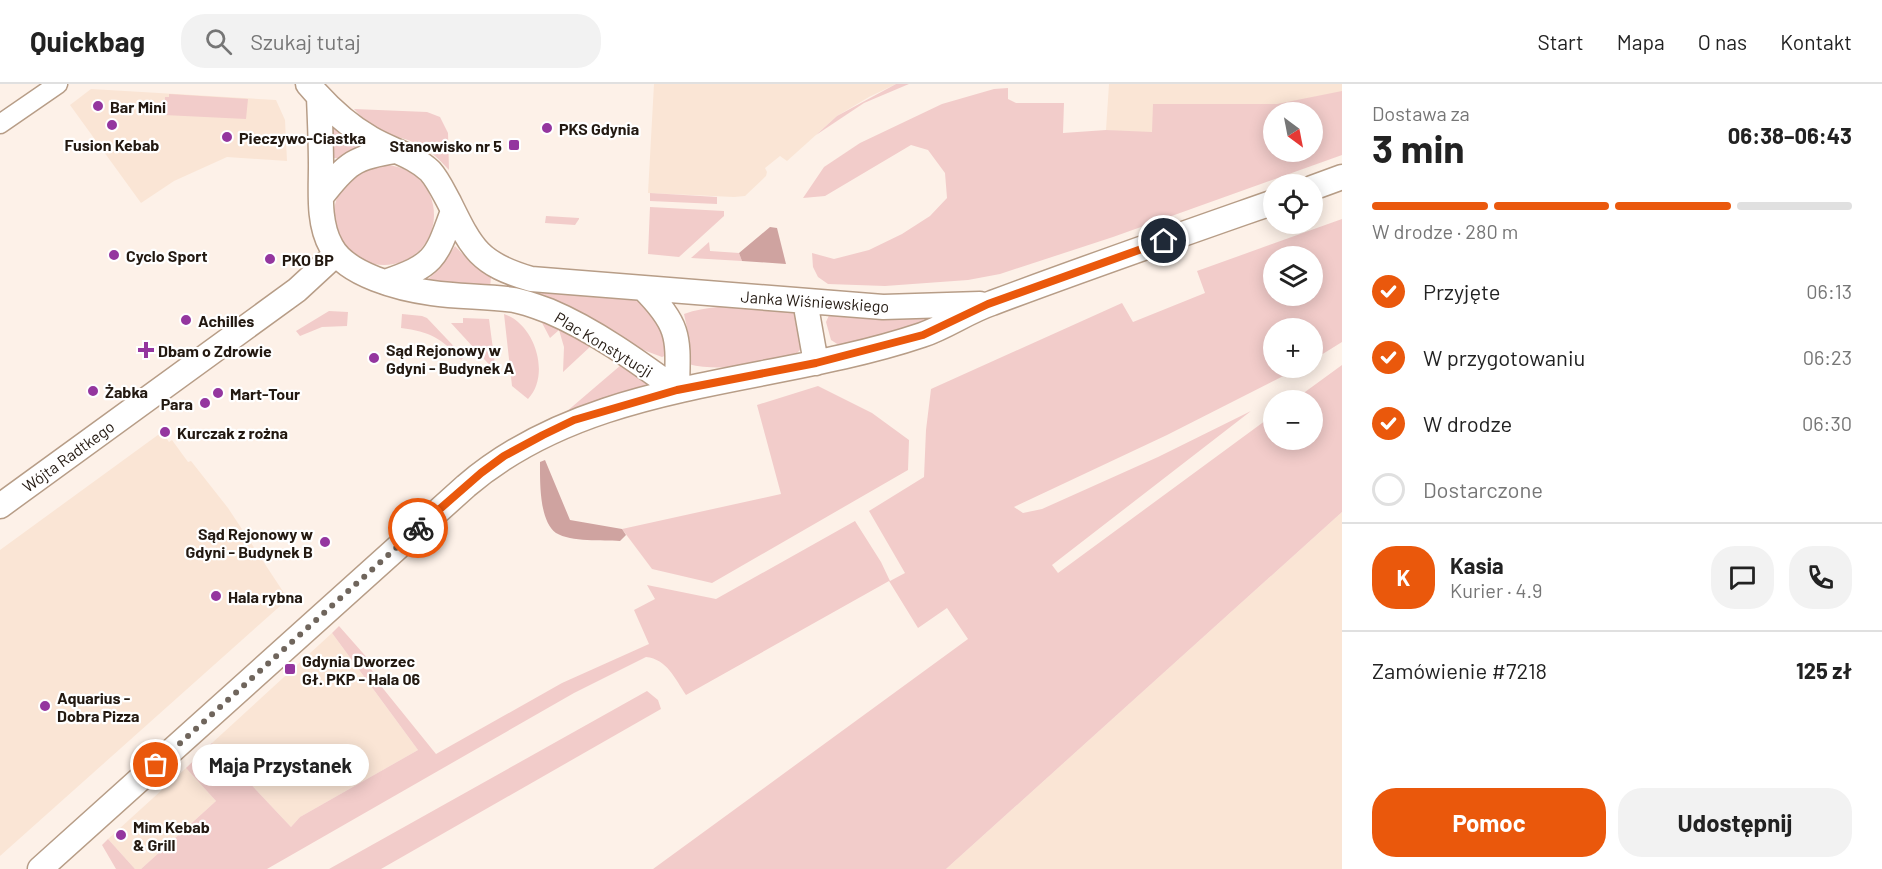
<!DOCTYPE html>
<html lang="pl">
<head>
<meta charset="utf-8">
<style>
	:root { --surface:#fff; --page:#f2f2f2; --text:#222; --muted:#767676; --line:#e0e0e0; --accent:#ea580c }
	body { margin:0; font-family:Barlow,sans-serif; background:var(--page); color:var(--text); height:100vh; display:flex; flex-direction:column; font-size:22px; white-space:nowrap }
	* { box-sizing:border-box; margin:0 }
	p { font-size:20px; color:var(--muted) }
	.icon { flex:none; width:33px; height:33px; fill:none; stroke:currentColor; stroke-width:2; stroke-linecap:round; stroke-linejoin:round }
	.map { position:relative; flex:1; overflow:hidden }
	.details { display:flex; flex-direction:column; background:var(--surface); width:540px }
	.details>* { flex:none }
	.needle { width:39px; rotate:148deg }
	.tools { position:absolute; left:1263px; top:18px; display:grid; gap:12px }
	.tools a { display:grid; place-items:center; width:60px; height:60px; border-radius:50%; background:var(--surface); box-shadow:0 3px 15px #0003; font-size:30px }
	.pin { position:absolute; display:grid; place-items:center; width:51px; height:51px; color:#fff; margin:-26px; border:3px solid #fff; border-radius:50%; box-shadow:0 2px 6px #0007 }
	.courier { position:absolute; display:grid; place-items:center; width:60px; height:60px; margin:-30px; border:4px solid #ea580c; border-radius:50%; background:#fff; color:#222; box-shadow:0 2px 8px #0007 }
	.bubble { position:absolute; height:42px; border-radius:21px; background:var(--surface); box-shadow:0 3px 15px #0003; font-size:20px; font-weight:700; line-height:42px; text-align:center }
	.head em { font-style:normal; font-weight:700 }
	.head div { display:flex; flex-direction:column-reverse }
	.head { display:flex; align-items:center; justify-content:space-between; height:102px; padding:0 30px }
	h1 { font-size:39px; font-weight:700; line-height:45px }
	.bar { display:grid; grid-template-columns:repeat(4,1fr); gap:9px 6px; align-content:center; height:72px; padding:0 30px }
	.bar i { height:8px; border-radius:4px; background:var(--line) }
	.bar .active { background:var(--accent) }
	.bar p { grid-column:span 4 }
	.line { display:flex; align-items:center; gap:15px; padding:0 30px; border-top:2px solid var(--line) }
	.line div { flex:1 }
	.round { display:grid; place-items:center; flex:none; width:63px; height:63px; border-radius:24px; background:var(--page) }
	ol { padding:0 30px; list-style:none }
	li { display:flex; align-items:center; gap:18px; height:66px }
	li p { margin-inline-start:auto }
	li .icon { padding:6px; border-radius:50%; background:var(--accent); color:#fff; stroke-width:4 }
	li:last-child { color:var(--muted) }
	li i { width:33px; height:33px; border:3px solid var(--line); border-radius:50% }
	.primary-button { display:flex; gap:12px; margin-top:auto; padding:12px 30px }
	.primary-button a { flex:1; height:69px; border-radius:24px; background:var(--accent); color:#fff; font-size:24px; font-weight:700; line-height:69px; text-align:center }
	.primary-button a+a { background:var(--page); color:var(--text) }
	header { display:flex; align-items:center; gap:36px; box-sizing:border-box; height:84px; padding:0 30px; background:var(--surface); border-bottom:2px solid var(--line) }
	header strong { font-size:28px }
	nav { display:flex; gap:33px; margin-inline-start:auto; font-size:21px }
	.search { width:420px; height:54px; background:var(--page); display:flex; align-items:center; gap:15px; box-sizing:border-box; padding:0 21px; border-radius:24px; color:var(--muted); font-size:22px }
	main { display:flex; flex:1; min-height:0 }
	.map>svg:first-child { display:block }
	.built { fill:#fae5d5 }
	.green { fill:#f2ccca; fill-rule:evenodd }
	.forest { fill:#cfa3a0 }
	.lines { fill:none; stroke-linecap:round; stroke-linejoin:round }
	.street-casing { stroke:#b79d87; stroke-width:21 }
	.secondary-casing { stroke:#b79d87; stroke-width:27 }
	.street { stroke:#fff; stroke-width:18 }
	.secondary { stroke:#fff; stroke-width:24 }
	.done { stroke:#6f655c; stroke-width:6; stroke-dasharray:0 10.8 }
	.route { stroke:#ea580c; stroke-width:8 }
	.poi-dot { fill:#94369f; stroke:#fff; stroke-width:2 }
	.labels { text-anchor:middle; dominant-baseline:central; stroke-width:4.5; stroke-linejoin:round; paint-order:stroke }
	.poi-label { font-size:16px; font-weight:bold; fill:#231911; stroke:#fff; text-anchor:start }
	.street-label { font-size:16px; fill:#231911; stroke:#fff }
</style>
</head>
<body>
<header>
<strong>Quickbag</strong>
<div class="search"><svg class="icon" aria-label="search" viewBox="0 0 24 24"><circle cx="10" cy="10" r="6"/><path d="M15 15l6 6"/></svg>Szukaj tutaj</div>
<nav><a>Start</a><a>Mapa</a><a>O nas</a><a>Kontakt</a></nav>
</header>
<main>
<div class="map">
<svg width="1342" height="785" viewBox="0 0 1342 785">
	<rect width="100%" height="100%" fill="#fdf1e8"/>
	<path class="built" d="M 654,0 L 896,0 L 869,13 L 837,32 L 787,77 L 780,72 L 765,84 L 767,88 L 766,92 L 745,112 L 734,113 L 648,109 Z
		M 1109,0 L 1342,0 L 1342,52 L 1312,28 L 1274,28 L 1273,65 L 1106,46 Z
		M 91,5 L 276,16 L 285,36 L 287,77 L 227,73 L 174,97 L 141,119 L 70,21 Z
		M 162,348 L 169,358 L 172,356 L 188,378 L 191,377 L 228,424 L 288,515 L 0,772 L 0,466 Z
		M 1342,428 L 1342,785 L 946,785 Z
		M 332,549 L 418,666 L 300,733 L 291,743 L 212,659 Z
		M 186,684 L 216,717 L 141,785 L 135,785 L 108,755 Z"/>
	<path class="green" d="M 896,0 L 909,0 L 864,19 L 816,51 L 837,32 Z
		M 1008,4 L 1008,15 L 1016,19 L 1064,19 L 1063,49 L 1106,46 L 1152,48 L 1153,20 L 1277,20 L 1342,7 L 1342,71 L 1113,153 L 1000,190 L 968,196 L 885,202 L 828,200 L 818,193 L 813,183 L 812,169 L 834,175 L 869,166 L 902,150 L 930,132 L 947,114 L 945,89 L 928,66 L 911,61 L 825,112 L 803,114 L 824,83 L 860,59 L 942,20 L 994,5 ZM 1274,28 L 1312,28 L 1312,68 L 1274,68 Z
		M 169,10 L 248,15 L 246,35 L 164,31 L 165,13 L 169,13 Z
		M 354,25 L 427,28 L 440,33 L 448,49 L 449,86 C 439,75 429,65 415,59 C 407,55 397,53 388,50 C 374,45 364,36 354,25 Z
		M 332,36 L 361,62 L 341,74 L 334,74 L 331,70 Z
		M334 131a50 50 0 1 1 100 0a50 50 0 1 1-100 0Z
		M 650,109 L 717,113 L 717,120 L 650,117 Z
		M 650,123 L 724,127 L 724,132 L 679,173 L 648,170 Z
		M 546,132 L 579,134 L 579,135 L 575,141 L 545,139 Z
		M 1342,135 L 1342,258 L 1313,276 L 1312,244 L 1274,244 L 1274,284 L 1299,284 L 1167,351 L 1014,423 L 1023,429 L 1042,425 L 1158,373 L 1251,327 L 1052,481 L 1058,489 L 1273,331 L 1274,356 L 1312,356 L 1312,316 L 1294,316 L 1342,281 L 1342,428 L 946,785 L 653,785 L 968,555 L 947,524 L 918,544 L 889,497 L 686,611 C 675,595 667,575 646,573 L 574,609 L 267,785 L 141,785 L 216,717 L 186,684 L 212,659 L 291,743 L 300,733 L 418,666 L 332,549 L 339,542 L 369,576 L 367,578 L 381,602 L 436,670 L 562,599 L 649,560 L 634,526 L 655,515 L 647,501 L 716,515 L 855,437 L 881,478 L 890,497 L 905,489 L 869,427 L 924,393 L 926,346 L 931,305 L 1122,219 L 1133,238 L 1205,209 L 1197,187 ZM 1274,172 L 1312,172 L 1312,212 L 1274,212 Z
		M 709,158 L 710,167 L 739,169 L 742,177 L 691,174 Z
		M 455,162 L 473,181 L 491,193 L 490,204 L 425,198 L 440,184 Z
		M 531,206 L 631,214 C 658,224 662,246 667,271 L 662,273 L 646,267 L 530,209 Z
		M 753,222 L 796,226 L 802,264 L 794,272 C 759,279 724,289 688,280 L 690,258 L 684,230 C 706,222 729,222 753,222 Z
		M 329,227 L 348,228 L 347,242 L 322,243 L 300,252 L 296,247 Z
		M 957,228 L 842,263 L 831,256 L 826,238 L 830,229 Z
		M 402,230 L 422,232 L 427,234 L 464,273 L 461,276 C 442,254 430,248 401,244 Z
		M 504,230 C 535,240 551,291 528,315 L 512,302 Z
		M 463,234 L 489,235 L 496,288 L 451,239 L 463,239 Z
		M 540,235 L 547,238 L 592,261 L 563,288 L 564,263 L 559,246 L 550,254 Z
		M 621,281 L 650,299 L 645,304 L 566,328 Z
		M 818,302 L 872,329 L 909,356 L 908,386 L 712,499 L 652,485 L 622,445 L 781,410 L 757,321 Z
		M 647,607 L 658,616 L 661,625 L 381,785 L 329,785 Z
		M 108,755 L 135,785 L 116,785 L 102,761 Z"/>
	<path class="forest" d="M 770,143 L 777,144 L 786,180 L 742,177 L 739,169 Z
		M 545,376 L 570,436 L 622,445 L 626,451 L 620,457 C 603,456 571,458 556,449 C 539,437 540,397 540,378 Z"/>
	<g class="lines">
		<defs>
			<path id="street" d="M 0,40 L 58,0"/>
			<path id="secondary" d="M 308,0 C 325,20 347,41 370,54 C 390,66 413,71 430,87 C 438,96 443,107 449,118 C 472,165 479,180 531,195 L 883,223 L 980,220
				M 319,13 C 320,36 321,59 321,82 C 321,108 318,139 331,162 C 346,191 401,205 432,209 C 459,213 487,212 514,216 C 525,218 538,223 549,227 C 594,246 637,277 677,306
				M 1312,104 L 1342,93
				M 321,113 C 347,79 355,73 396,67
				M 385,198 C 435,181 436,174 453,127
				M 643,204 C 682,243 678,255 677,306
				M 805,217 L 816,279
				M 0,422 L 297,206 L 336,170
				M 40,785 L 466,402 C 592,294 771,302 922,251 C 946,243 968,227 992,219 C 1085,184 1180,151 1274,118"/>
		</defs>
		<use href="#street" class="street-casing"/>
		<use href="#secondary" class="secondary-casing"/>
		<use href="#street" class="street"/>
		<use href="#secondary" class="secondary"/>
	</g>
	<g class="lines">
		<path class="done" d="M 156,681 L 418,444"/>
		<path class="route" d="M 418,444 L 481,389 L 504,372 L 543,351 L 574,336 L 677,306 L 816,279 L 923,251 L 988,220 L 1164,157"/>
	</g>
	<g class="poi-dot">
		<circle cx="98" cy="22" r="6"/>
		<circle cx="112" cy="41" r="6"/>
		<circle cx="547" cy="44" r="6"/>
		<circle cx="227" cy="53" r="6"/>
		<rect x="508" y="55" width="12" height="12" rx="3"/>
		<circle cx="114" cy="171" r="6"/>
		<circle cx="270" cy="175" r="6"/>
		<circle cx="186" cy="236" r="6"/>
		<path d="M143 257h6v6h6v6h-6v6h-6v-6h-6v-6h6z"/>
		<circle cx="374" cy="274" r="6"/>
		<circle cx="93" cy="307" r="6"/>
		<circle cx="218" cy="309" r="6"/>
		<circle cx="205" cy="319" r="6"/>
		<circle cx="165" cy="348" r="6"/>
		<circle cx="325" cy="458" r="6"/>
		<circle cx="216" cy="512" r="6"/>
		<rect x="284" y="579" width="12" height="12" rx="3"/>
		<circle cx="45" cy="622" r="6"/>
		<circle cx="121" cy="751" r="6"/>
	</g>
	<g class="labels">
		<g class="poi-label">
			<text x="110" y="22">Bar Mini</text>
			<text x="559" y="44">PKS Gdynia</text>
			<text x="239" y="53">Pieczywo-Ciastka</text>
			<text x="112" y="60" text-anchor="middle">Fusion Kebab</text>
			<text x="502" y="61" text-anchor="end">Stanowisko nr 5</text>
			<text x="126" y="171">Cyclo Sport</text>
			<text x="282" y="175">PKO BP</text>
			<text x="198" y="236">Achilles</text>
			<text x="386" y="265">Sąd Rejonowy w<tspan x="386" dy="18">Gdyni - Budynek A</tspan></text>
			<text x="158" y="266">Dbam o Zdrowie</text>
			<text x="105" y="307">Żabka</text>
			<text x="230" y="309">Mart-Tour</text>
			<text x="193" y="319" text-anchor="end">Para</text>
			<text x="177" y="348">Kurczak z rożna</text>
			<text x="313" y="449" text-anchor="end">Sąd Rejonowy w<tspan x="313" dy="18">Gdyni - Budynek B</tspan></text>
			<text x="228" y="512">Hala rybna</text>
			<text x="302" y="576">Gdynia Dworzec<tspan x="302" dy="18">Gł. PKP - Hala 06</tspan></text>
			<text x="57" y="613">Aquarius -<tspan x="57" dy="18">Dobra Pizza</tspan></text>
			<text x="133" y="742">Mim Kebab<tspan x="133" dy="18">&amp; Grill</tspan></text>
		</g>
		<g class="street-label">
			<text transform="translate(815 217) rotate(4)">Janka Wiśniewskiego</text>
			<text transform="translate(604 260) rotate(31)">Plac Konstytucji</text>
			<text transform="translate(68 372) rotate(-36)">Wójta Radtkego</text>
		</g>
	</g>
</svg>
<div class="tools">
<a><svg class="needle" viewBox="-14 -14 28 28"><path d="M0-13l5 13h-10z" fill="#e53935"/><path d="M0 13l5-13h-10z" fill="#767676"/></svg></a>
<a><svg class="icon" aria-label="locate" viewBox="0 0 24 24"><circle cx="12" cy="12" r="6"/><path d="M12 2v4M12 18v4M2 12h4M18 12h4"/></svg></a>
<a><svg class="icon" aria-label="layers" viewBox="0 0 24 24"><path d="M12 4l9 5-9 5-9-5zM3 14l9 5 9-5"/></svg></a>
<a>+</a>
<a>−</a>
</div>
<div class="pin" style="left:156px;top:681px;background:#ea580c"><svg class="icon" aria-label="bag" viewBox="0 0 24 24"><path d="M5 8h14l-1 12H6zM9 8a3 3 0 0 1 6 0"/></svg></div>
<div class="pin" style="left:1164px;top:157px;background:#1f2937"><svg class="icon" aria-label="home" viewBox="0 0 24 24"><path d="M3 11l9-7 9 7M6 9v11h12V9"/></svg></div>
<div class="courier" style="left:418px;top:444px"><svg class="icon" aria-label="bike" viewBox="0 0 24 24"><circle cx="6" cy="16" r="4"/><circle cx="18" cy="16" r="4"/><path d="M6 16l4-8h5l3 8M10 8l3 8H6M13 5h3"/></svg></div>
<div class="bubble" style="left:192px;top:660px;width:177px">Maja Przystanek</div>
</div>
<section class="details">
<div class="head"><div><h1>3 min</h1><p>Dostawa za</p></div><em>06:38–06:43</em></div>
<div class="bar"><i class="active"></i><i class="active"></i><i class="active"></i><i></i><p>W drodze · 280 m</p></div>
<ol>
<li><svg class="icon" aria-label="check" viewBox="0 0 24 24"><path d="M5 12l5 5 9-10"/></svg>Przyjęte<p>06:13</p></li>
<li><svg class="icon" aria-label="check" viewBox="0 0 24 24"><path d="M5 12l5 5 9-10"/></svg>W przygotowaniu<p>06:23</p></li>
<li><svg class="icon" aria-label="check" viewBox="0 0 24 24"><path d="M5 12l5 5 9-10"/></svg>W drodze<p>06:30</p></li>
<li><i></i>Dostarczone</li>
</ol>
<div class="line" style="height:108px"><b class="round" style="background:var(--accent);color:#fff">K</b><div><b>Kasia</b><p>Kurier · 4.9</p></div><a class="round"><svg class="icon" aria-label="chat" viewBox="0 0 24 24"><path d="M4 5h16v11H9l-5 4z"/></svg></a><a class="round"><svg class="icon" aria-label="phone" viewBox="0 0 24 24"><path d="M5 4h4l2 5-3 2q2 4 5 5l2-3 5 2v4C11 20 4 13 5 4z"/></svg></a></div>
<div class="line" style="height:78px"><div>Zamówienie #7218</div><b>125 zł</b></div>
<div class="primary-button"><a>Pomoc</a><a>Udostępnij</a></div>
</section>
</main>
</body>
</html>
